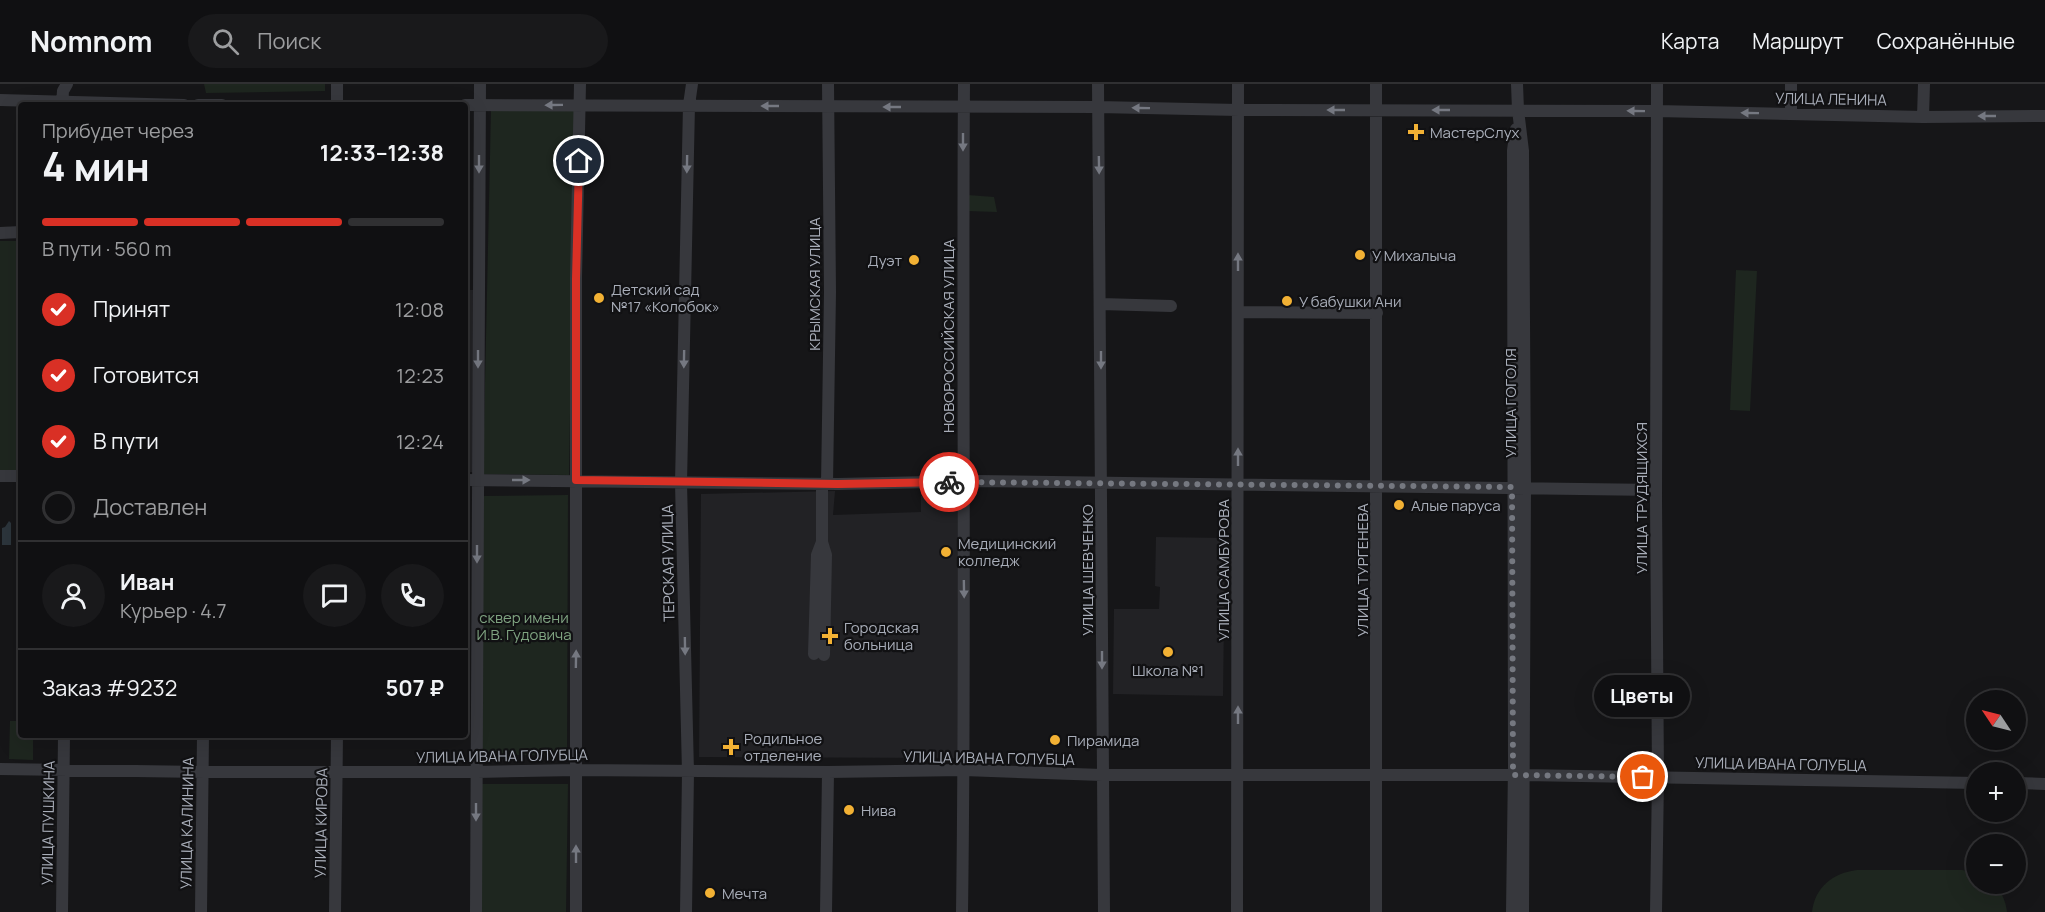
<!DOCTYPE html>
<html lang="ru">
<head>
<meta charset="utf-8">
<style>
	:root { --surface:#101012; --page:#19191b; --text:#f1f3f6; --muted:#9c9d9f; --line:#303032; --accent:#d93025 }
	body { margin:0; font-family:Manrope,sans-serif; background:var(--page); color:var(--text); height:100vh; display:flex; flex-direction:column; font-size:22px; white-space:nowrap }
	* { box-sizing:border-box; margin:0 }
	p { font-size:20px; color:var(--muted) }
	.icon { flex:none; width:33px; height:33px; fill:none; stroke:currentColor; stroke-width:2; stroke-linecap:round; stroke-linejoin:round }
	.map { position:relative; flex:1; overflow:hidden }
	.side { position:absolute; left:18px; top:18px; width:450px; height:636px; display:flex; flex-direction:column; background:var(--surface); border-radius:6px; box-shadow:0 6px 24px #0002,0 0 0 2px var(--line) }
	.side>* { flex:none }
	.needle { width:39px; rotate:305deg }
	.fabs { position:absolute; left:1966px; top:606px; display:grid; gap:12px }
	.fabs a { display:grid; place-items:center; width:60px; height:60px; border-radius:50%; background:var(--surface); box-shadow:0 6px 24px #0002,0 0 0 2px var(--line); font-size:30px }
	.pin { position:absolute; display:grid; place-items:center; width:51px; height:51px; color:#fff; margin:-26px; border:3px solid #fff; border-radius:50%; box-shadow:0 2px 6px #0007 }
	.courier { position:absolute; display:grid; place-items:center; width:60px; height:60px; margin:-30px; border:4px solid #d93025; border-radius:50%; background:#fff; color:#222; box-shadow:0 2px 8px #0007 }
	.bubble { position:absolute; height:42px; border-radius:21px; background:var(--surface); box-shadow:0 6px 24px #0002,0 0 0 2px var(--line); font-size:20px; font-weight:700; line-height:42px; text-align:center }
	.headline em { font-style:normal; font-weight:700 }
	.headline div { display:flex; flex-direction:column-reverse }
	.headline { display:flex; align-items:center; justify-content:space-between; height:102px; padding:0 24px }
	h1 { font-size:39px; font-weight:700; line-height:45px }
	.bar { display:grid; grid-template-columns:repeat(4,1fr); gap:9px 6px; align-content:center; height:72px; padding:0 24px }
	.bar i { height:8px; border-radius:4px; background:var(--line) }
	.bar .on { background:var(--accent) }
	.bar p { grid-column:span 4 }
	.line { display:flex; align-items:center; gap:15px; padding:0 24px; border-top:2px solid var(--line) }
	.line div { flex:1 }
	.round { display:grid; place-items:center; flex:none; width:63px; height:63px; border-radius:32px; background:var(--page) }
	ol { padding:0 24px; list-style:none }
	li { display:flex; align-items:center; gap:18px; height:66px }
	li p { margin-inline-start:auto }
	li .icon { padding:6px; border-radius:50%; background:var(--accent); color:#fff; stroke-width:4 }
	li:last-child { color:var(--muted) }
	li i { width:33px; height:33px; border:3px solid var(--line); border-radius:50% }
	header { display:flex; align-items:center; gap:36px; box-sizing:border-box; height:84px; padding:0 30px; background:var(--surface); border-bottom:2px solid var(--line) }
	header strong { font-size:28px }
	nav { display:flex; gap:33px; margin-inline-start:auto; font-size:21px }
	.search { width:420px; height:54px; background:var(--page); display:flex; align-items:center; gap:15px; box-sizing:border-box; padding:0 21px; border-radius:33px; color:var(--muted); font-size:22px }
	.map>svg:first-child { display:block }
	.built { fill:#222225 }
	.green { fill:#1e261f }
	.water { fill:#2c353c }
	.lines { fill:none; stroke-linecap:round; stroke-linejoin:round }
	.minor { stroke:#37383d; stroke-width:12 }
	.oneway { fill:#757881 }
	.done { stroke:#757880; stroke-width:6; stroke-dasharray:0 10.8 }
	.route { stroke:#d93025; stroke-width:8 }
	.poi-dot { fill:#f2b134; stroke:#111113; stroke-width:2 }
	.labels { text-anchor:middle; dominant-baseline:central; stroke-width:4.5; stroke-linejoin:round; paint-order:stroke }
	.street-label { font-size:15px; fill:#a8adb8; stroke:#111113 }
	.poi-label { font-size:15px; fill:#a8adb8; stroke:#111113; text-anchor:start }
	.park-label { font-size:15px; fill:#7fa381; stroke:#111113 }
</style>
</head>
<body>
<header>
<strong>Nomnom</strong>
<div class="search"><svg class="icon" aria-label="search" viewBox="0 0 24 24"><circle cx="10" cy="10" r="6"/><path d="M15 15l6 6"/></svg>Поиск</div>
<nav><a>Карта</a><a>Маршрут</a><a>Сохранённые</a></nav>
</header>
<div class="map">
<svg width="2045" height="828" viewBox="0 0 2045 828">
	<rect width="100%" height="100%" fill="#161618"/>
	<path class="built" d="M 465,206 L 474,206 L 473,388 L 465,388 Z
		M 835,407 L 833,431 L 921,428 L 921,412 L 960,412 L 959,674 L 699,673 L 701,410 Z
		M 1156,453 L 1225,454 L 1223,612 L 1113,610 L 1114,525 L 1159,525 L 1160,503 L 1155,502 Z"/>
	<path class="green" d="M 204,0 L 325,0 L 325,7 L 206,9 Z
		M 575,26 L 569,391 L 483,390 L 491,27 Z
		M 968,111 L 994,113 L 997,128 L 967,127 Z
		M 0,157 L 21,157 L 21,386 L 0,386 Z
		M 1736,186 L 1757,187 L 1750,327 L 1730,326 Z
		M 568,411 L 567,672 L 481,670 L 482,412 Z
		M 10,637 L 21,637 L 21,651 L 33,651 L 33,676 L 9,675 Z
		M 480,700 L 568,700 L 566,828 L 478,828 Z
		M 1857,786 L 1962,786 L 1977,789 L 1977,800 L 1994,800 C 2001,807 2006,817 2007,828 L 1812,828 C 1815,803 1833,789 1857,786 Z"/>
	<path class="water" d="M 9,437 L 11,439 L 11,461 L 2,461 L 2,444 L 5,443 Z"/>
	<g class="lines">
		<path class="minor" d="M 1098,0 L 1104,828
			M 1376,0 L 1376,828
			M 1517,0 L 1518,26 L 1523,67 L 1525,403 L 1523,828
			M 0,16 L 184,21
			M 62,21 L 63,7 L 67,0
			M 198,21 L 222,21
			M 337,21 L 337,0
			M 465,21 L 1098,23 L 1238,26 L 1657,27 L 1923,33 L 2045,32
			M 1791,29 L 1791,0
			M 1923,33 L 1924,0
			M 0,149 L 21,148
			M 1101,220 L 1171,222
			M 1238,228 L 1377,229
			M 0,392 L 21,392
			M 465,396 L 838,400 L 976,397 L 1656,406
			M 827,400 L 830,208 L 828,0
			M 822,458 L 826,471 L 824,571
			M 814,570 L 817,471 L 822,458 L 822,400
			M 0,685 L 203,688 L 477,688 L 576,686 L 828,688 L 964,686 L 1102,691 L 1524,691 L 1977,699
			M 2016,699 L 2045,700
			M 62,828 L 64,651
			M 201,828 L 203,651
			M 335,828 L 337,651
			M 476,828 L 480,0
			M 576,828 L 576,194 L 580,0
			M 686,828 L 688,688 L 681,399 L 689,21 L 692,0
			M 826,828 L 828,688
			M 962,828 C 966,552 962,276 964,0
			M 1237,828 L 1238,0
			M 1512,828 L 1514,682 L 1513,66 L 1516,45
			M 1656,828 L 1658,693 L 1656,415 L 1657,0"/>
	</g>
	<defs><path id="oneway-solid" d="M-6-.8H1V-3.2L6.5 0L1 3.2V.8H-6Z" transform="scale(1.5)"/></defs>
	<g class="oneway">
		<use href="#oneway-solid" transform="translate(554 21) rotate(179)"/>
		<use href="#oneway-solid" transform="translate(770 22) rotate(-180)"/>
		<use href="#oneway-solid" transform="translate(892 23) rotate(-180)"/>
		<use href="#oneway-solid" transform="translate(1141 24) rotate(-179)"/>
		<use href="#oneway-solid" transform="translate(1336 26) rotate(-180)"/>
		<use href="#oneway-solid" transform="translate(1441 26) rotate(180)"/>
		<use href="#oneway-solid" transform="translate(1636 27) rotate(-179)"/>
		<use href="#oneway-solid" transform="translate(1750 29) rotate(-179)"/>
		<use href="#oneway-solid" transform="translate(1987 32) rotate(180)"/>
		<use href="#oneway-solid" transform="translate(963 58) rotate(90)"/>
		<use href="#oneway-solid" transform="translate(479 80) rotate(90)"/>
		<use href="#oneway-solid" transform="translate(687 80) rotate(91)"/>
		<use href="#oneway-solid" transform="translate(1099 81) rotate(89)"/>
		<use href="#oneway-solid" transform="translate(1238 178) rotate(-90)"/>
		<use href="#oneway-solid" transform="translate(478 275) rotate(90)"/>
		<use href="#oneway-solid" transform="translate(684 275) rotate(91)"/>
		<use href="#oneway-solid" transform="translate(1101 276) rotate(90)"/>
		<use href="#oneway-solid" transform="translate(1238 373) rotate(-90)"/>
		<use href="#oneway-solid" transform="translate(521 396)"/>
		<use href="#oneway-solid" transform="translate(477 470) rotate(90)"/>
		<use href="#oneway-solid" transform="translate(964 505) rotate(89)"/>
		<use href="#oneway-solid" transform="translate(685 562) rotate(89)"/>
		<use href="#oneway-solid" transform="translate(576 575) rotate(-89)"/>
		<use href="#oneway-solid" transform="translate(1102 576) rotate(90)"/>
		<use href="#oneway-solid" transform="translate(1238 631) rotate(-90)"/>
		<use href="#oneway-solid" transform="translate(476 728) rotate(90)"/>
		<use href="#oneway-solid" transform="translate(576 770) rotate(-90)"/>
	</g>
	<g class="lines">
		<path class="done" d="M 949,398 L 1512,403 L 1513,691 L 1643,693"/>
		<path class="route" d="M 579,77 L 576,195 L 576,396 L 838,400 L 949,398"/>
	</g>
	<g class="poi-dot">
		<path d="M1413 39h6v6h6v6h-6v6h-6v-6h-6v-6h6z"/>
		<circle cx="1360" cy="171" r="6"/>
		<circle cx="914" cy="176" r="6"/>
		<circle cx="599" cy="214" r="6"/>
		<circle cx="1287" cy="217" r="6"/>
		<circle cx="1399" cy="421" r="6"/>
		<circle cx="946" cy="468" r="6"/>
		<path d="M827 543h6v6h6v6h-6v6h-6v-6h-6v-6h6z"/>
		<circle cx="1168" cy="568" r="6"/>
		<circle cx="1055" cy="656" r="6"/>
		<path d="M728 654h6v6h6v6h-6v6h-6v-6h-6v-6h6z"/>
		<circle cx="849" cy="726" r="6"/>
		<circle cx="710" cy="809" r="6"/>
	</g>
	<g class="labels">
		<g class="street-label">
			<text transform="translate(1831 15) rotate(1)">УЛИЦА ЛЕНИНА</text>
			<text transform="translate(814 200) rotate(-90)">КРЫМСКАЯ УЛИЦА</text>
			<text transform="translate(948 252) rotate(-90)">НОВОРОССИЙСКАЯ УЛИЦА</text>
			<text transform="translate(1510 319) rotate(-90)">УЛИЦА ГОГОЛЯ</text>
			<text transform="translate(1641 414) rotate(-90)">УЛИЦА ТРУДЯЩИХСЯ</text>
			<text transform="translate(668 479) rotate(-91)">ТЕРСКАЯ УЛИЦА</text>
			<text transform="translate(1087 486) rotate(-90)">УЛИЦА ШЕВЧЕНКО</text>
			<text transform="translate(1223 486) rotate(-90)">УЛИЦА САМБУРОВА</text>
			<text transform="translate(1362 486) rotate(-90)">УЛИЦА ТУРГЕНЕВА</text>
			<text transform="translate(502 672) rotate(-1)">УЛИЦА ИВАНА ГОЛУБЦА</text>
			<text transform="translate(989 674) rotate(1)">УЛИЦА ИВАНА ГОЛУБЦА</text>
			<text transform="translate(1781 680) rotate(1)">УЛИЦА ИВАНА ГОЛУБЦА</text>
			<text transform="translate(48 739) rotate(-89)">УЛИЦА ПУШКИНА</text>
			<text transform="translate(187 739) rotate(-89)">УЛИЦА КАЛИНИНА</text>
			<text transform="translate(321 739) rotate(-89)">УЛИЦА КИРОВА</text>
		</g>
		<g class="poi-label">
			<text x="1430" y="48">МастерСлух</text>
			<text x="1372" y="171">У Михалыча</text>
			<text x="902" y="176" text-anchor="end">Дуэт</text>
			<text x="611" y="205">Детский сад<tspan x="611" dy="17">№17 «Колобок»</tspan></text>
			<text x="1299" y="217">У бабушки Ани</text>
			<text x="1411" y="421">Алые паруса</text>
			<text x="958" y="459">Медицинский<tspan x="958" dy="17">колледж</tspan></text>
			<text x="844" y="543">Городская<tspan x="844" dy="17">больница</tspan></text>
			<text x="1168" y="586" text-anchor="middle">Школа №1</text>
			<text x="744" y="654">Родильное<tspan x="744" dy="17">отделение</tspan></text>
			<text x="1067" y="656">Пирамида</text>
			<text x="861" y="726">Нива</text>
			<text x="722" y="809">Мечта</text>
		</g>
		<g class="park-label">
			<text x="524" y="533">сквер имени<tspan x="524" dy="17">И.В. Гудовича</tspan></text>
		</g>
	</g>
</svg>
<div class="fabs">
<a><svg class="needle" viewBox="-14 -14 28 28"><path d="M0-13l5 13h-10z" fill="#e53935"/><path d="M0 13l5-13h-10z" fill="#9c9d9f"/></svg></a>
<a>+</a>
<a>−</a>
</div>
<div class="pin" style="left:1643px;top:693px;background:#ea580c"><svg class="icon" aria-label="bag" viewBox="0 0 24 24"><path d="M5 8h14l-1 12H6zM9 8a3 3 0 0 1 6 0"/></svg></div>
<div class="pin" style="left:579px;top:77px;background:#1f2937"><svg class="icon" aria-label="home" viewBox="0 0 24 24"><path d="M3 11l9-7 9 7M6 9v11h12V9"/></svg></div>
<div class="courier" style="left:949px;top:398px"><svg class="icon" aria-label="bike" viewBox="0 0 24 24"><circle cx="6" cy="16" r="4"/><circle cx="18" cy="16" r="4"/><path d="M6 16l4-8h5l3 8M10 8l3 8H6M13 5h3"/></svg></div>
<div class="bubble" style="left:1594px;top:591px;width:96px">Цветы</div>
<section class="side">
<div class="headline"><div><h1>4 мин</h1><p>Прибудет через</p></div><em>12:33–12:38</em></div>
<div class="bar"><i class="on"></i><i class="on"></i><i class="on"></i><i></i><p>В пути · 560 m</p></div>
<ol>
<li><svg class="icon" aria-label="check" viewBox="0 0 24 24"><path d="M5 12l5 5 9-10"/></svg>Принят<p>12:08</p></li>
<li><svg class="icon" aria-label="check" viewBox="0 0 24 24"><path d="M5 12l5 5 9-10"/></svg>Готовится<p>12:23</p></li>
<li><svg class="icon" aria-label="check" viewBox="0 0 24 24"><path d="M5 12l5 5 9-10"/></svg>В пути<p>12:24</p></li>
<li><i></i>Доставлен</li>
</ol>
<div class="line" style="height:108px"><a class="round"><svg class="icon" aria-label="person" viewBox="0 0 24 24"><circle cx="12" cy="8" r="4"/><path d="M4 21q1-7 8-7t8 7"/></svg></a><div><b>Иван</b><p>Курьер · 4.7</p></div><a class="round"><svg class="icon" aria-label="chat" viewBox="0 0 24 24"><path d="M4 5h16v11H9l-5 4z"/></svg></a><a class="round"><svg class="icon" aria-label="phone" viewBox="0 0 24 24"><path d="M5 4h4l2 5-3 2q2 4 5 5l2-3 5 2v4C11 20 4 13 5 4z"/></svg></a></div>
<div class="line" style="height:78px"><div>Заказ #9232</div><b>507 ₽</b></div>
</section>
</div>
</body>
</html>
